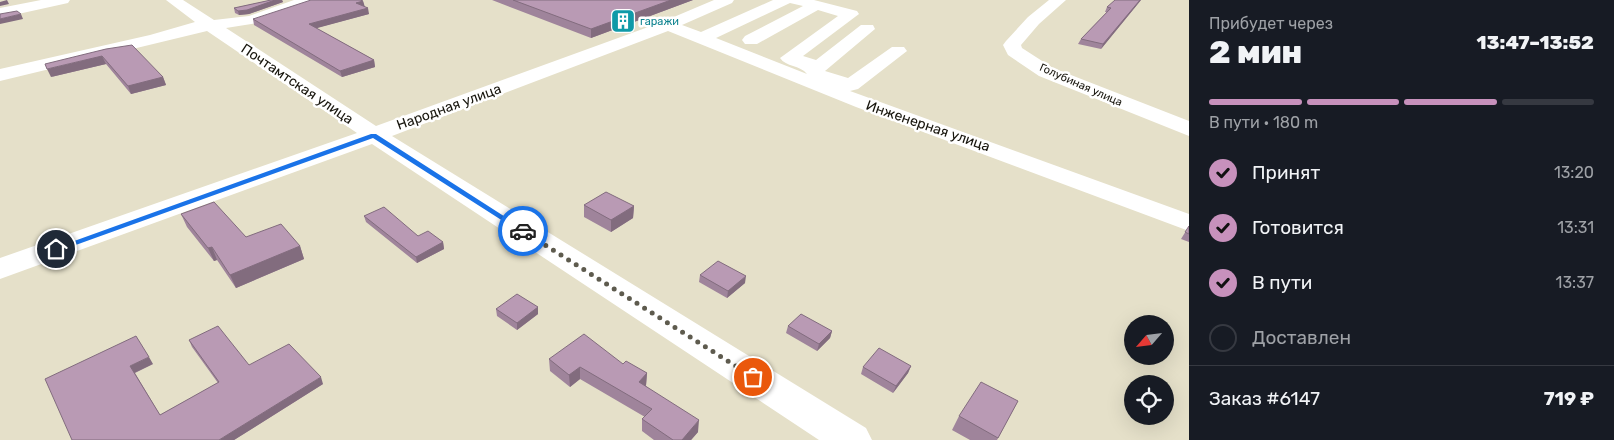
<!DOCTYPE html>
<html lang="ru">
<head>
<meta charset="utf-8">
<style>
	:root { --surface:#171b24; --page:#20242c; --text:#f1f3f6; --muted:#9ea1a6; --line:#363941; --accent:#c791bc }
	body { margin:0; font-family:Rubik,sans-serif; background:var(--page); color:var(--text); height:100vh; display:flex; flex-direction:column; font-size:19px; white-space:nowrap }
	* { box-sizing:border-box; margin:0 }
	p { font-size:16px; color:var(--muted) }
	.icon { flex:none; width:28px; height:28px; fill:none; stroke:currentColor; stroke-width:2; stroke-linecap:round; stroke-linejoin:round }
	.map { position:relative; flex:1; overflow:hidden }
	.sheet { display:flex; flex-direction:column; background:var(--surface); width:425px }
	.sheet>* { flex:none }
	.needle { width:32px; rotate:242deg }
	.buttons { position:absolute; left:1124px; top:315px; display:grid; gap:10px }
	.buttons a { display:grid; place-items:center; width:50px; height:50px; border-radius:50%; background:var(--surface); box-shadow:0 5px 20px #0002; font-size:25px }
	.pin { position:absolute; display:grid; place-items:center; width:42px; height:42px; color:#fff; margin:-21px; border:2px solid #fff; border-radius:50%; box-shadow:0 1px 5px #0007 }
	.courier { position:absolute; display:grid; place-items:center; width:50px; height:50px; margin:-25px; border:4px solid #1a73e8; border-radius:50%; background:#fff; color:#222; box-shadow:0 1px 6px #0007 }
	.overview em { font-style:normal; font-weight:800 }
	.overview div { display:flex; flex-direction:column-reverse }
	.overview { display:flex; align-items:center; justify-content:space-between; height:85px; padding:0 20px }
	h1 { font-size:32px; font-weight:800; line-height:38px }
	.bar { display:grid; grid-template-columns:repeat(4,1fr); gap:8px 5px; align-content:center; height:60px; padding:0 20px }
	.bar i { height:6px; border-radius:4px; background:var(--line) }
	.bar .on { background:var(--accent) }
	.bar p { grid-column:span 4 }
	.line { display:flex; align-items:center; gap:12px; padding:0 20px; border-top:1px solid var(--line) }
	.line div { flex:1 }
	ol { padding:0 20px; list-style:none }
	li { display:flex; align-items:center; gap:15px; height:55px }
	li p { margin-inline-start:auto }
	li .icon { padding:5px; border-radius:50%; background:var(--accent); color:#111; stroke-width:4 }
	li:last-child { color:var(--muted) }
	li i { width:28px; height:28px; border:2px solid var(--line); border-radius:50% }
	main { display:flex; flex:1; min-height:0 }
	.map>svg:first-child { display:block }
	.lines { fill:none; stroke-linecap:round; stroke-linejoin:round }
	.minor { fill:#fff; fill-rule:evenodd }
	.wall { fill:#9f849b }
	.shaded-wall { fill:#826c7e }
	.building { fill:#b99ab4; stroke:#826c7e }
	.route { fill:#1a73e8 }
	.done { stroke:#5e5b4e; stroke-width:5; stroke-dasharray:0 9 }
	.labels { text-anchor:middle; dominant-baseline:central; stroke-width:5; stroke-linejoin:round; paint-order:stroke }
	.far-culture-label { font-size:11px; fill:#0d838f; stroke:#fff; text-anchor:start }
	.far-street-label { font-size:11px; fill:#16140c; stroke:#fff }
	.street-label { font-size:14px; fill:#16140c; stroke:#fff }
</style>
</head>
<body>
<main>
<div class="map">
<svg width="1189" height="440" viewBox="0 0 1189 440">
	<rect width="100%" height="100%" fill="#e5e0c9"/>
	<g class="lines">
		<path class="minor" d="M 41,0 L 70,0 L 68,3 L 0,18 L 0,8 Z
			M 166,0 L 183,0 L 214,20 L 249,16 L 294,0 L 316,0 L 314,3 L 257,23 L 226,28 L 376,126 L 662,22 L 714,0 L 734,0 L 732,3 L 682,25 L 701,32 L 773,0 L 814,0 L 857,11 L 859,14 L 803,56 L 816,60 L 861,25 L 873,25 L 875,29 L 825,71 L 848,78 L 892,47 L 904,47 L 907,51 L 858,89 L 850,91 L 1189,214 L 1189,231 L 856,107 L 668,31 L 392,136 L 866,428 L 872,440 L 819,440 L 372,144 L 0,279 L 0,258 L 357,133 L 207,31 L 0,81 L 0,69 L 150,35 L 195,22 ZM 790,3 L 803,6 L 745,36 L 742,40 L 745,44 L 757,44 L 818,10 L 838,16 L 780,58 C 786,67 800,65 807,74 L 716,38 Z
			M 1049,0 L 1066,0 L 1039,24 L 1021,45 L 1022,48 L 1053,68 L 1189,121 L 1189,136 L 1039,76 L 1008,55 L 1003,45 L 1006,41 L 1028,17 Z"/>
	</g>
	<path class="wall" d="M 271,0 L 282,0 L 283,2 L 249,14 L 239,15 L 235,13 L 234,8 Z
		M 492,0 L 693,0 L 591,38 Z
		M 1141,0 L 1101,49 L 1078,44 L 1081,39 L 1107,12 L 1105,12 L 1107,7 Z
		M 363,1 L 364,6 L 369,14 L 316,28 L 374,60 L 375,67 L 342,77 L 254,25 L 253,19 Z
		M 106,49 L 163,77 L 166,85 L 131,94 L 106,64 L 51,77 Z
		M 584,205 L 634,206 L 633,218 L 611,232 L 584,217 Z
		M 181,214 L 246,237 L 300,246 L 304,259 L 236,288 L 217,260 L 214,261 L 187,227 Z
		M 364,216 L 418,236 L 443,242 L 444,249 L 417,263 L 366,222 Z
		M 1189,226 L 1189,242 L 1181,239 Z
		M 700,275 L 745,283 L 727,298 L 699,282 Z
		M 538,307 L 538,314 L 517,330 L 497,316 L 496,309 Z
		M 788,326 L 832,331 L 830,338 L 817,351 L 786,333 Z
		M 189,340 L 249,365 L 323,384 L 234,440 L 45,379 L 153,364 L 135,373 L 160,415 L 218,383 L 192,347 Z
		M 549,359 L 623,364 L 647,373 L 646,386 L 698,432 L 691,440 L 654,440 L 642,431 L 642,419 L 645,417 L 580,379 L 570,387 L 550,371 Z
		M 911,366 L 908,373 L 893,393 L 861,374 L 863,367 Z
		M 1018,401 L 997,440 L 970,440 L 952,430 L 959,416 Z"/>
	<path class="shaded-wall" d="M 7,0 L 9,4 L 0,6 L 0,2 Z
		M 275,0 L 282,0 L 283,2 L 249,14 L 239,15 L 238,11 Z
		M 671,0 L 693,0 L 591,38 L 591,29 Z
		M 1140,0 L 1141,0 L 1101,49 L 1103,44 Z
		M 363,1 L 365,7 L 356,3 Z
		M 368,8 L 369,14 L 310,30 L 309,24 Z
		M 21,14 L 23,19 L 0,24 L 0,19 Z
		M 102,56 L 106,64 L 51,77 L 47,69 Z
		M 374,60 L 375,67 L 342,77 L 340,71 Z
		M 163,77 L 166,85 L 131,94 L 128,86 Z
		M 634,206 L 633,218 L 611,232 L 611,220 Z
		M 443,242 L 444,249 L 417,263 L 416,257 Z
		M 300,246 L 304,259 L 236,288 L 230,275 Z
		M 212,247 L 217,260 L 214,261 L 208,248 Z
		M 746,276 L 745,283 L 727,298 L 728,291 Z
		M 538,307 L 538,314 L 517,330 L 517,323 Z
		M 832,331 L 830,338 L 817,351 L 819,344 Z
		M 149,357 L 153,364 L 134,373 L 130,366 Z
		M 911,366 L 908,373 L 893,393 L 896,386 Z
		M 580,367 L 580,379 L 570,387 L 569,375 Z
		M 647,373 L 646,385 L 639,394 L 639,382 Z
		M 321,377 L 323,384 L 234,440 L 219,440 Z
		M 699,420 L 698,432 L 691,440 L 682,440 Z"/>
	<path class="building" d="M 271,0 L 275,0 L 247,10 L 238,11 L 234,8 Z
		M 311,0 L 360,0 L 363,1 L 356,3 L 368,8 L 309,24 L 374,60 L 340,71 L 253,19 Z
		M 513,0 L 671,0 L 591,29 Z
		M 1115,0 L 1140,0 L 1103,44 L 1081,39 L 1111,8 L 1107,7 Z
		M 17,11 L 21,14 L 0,19 L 0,14 Z
		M 132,45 L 163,77 L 128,86 L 102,56 L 47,69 L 45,64 L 106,49 Z
		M 606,192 L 634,206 L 611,220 L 584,205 Z
		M 214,202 L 246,237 L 281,224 L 300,246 L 230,275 L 212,247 L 208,248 L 181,214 Z
		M 384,207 L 418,236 L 428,231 L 443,242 L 416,257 L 364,216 Z
		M 1189,226 L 1189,234 L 1185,232 Z
		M 718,261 L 746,276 L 728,291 L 700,275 Z
		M 517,294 L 538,307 L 517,323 L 496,309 Z
		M 801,314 L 832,331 L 819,344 L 788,326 Z
		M 218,326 L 249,365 L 289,344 L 321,377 L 219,440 L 72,440 L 45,379 L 136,336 L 149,357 L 130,366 L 160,415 L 219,382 L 189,340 Z
		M 584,334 L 623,364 L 626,361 L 647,373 L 639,382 L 699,420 L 682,440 L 673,440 L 642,419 L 652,409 L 580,367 L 569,375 L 549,359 Z
		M 879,348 L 911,366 L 896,386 L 863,367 Z
		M 981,382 L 1018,401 L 998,438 L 959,416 Z"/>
	<path class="route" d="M 371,134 L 376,134 L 527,231 L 520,232 L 373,138 L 59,251 L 52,249 Z"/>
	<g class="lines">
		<path class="done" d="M 523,231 L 753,377"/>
	</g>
	<defs>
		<symbol id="building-square" viewBox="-11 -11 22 22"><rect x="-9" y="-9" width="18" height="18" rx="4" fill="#0f9aa8" stroke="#fff"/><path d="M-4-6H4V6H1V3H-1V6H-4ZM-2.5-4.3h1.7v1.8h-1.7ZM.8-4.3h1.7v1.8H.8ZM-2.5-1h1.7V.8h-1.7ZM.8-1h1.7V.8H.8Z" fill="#fff"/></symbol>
	</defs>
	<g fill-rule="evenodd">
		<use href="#building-square" x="609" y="7" width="28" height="28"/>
	</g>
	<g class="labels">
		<g class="far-culture-label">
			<text x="640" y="21">гаражи</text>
		</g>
		<g class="far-street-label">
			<text transform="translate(1081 85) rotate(24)">Голубиная улица</text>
		</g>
		<g class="street-label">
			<text transform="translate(297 84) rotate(34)">Почтамтская улица</text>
			<text transform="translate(449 107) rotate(-20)">Народная улица</text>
			<text transform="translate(928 126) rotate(19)">Инженерная улица</text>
		</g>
	</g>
</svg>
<div class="buttons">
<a><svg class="needle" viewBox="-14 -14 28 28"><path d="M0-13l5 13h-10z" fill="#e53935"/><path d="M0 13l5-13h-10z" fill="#9ea1a6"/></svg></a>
<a><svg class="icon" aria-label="locate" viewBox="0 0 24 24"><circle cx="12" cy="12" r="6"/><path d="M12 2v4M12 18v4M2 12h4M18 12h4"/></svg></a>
</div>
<div class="pin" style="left:753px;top:377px;background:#ea580c"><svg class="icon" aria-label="bag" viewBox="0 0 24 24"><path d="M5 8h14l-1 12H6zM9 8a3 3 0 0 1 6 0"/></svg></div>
<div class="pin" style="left:56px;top:249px;background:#1f2937"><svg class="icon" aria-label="home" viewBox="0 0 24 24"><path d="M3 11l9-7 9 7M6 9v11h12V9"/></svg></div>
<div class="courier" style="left:523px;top:231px"><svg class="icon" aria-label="car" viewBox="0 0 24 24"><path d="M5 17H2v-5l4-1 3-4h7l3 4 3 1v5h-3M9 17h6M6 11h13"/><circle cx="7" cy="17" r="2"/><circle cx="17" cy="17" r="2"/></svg></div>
</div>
<section class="sheet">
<div class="overview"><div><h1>2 мин</h1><p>Прибудет через</p></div><em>13:47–13:52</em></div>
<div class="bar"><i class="on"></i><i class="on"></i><i class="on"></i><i></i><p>В пути · 180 m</p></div>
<ol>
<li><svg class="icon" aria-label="check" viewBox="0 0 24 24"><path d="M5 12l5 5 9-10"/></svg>Принят<p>13:20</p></li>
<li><svg class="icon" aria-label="check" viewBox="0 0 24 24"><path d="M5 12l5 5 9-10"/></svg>Готовится<p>13:31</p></li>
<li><svg class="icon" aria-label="check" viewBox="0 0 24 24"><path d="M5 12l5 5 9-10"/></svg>В пути<p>13:37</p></li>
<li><i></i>Доставлен</li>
</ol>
<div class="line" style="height:65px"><div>Заказ #6147</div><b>719 ₽</b></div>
</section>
</main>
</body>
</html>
